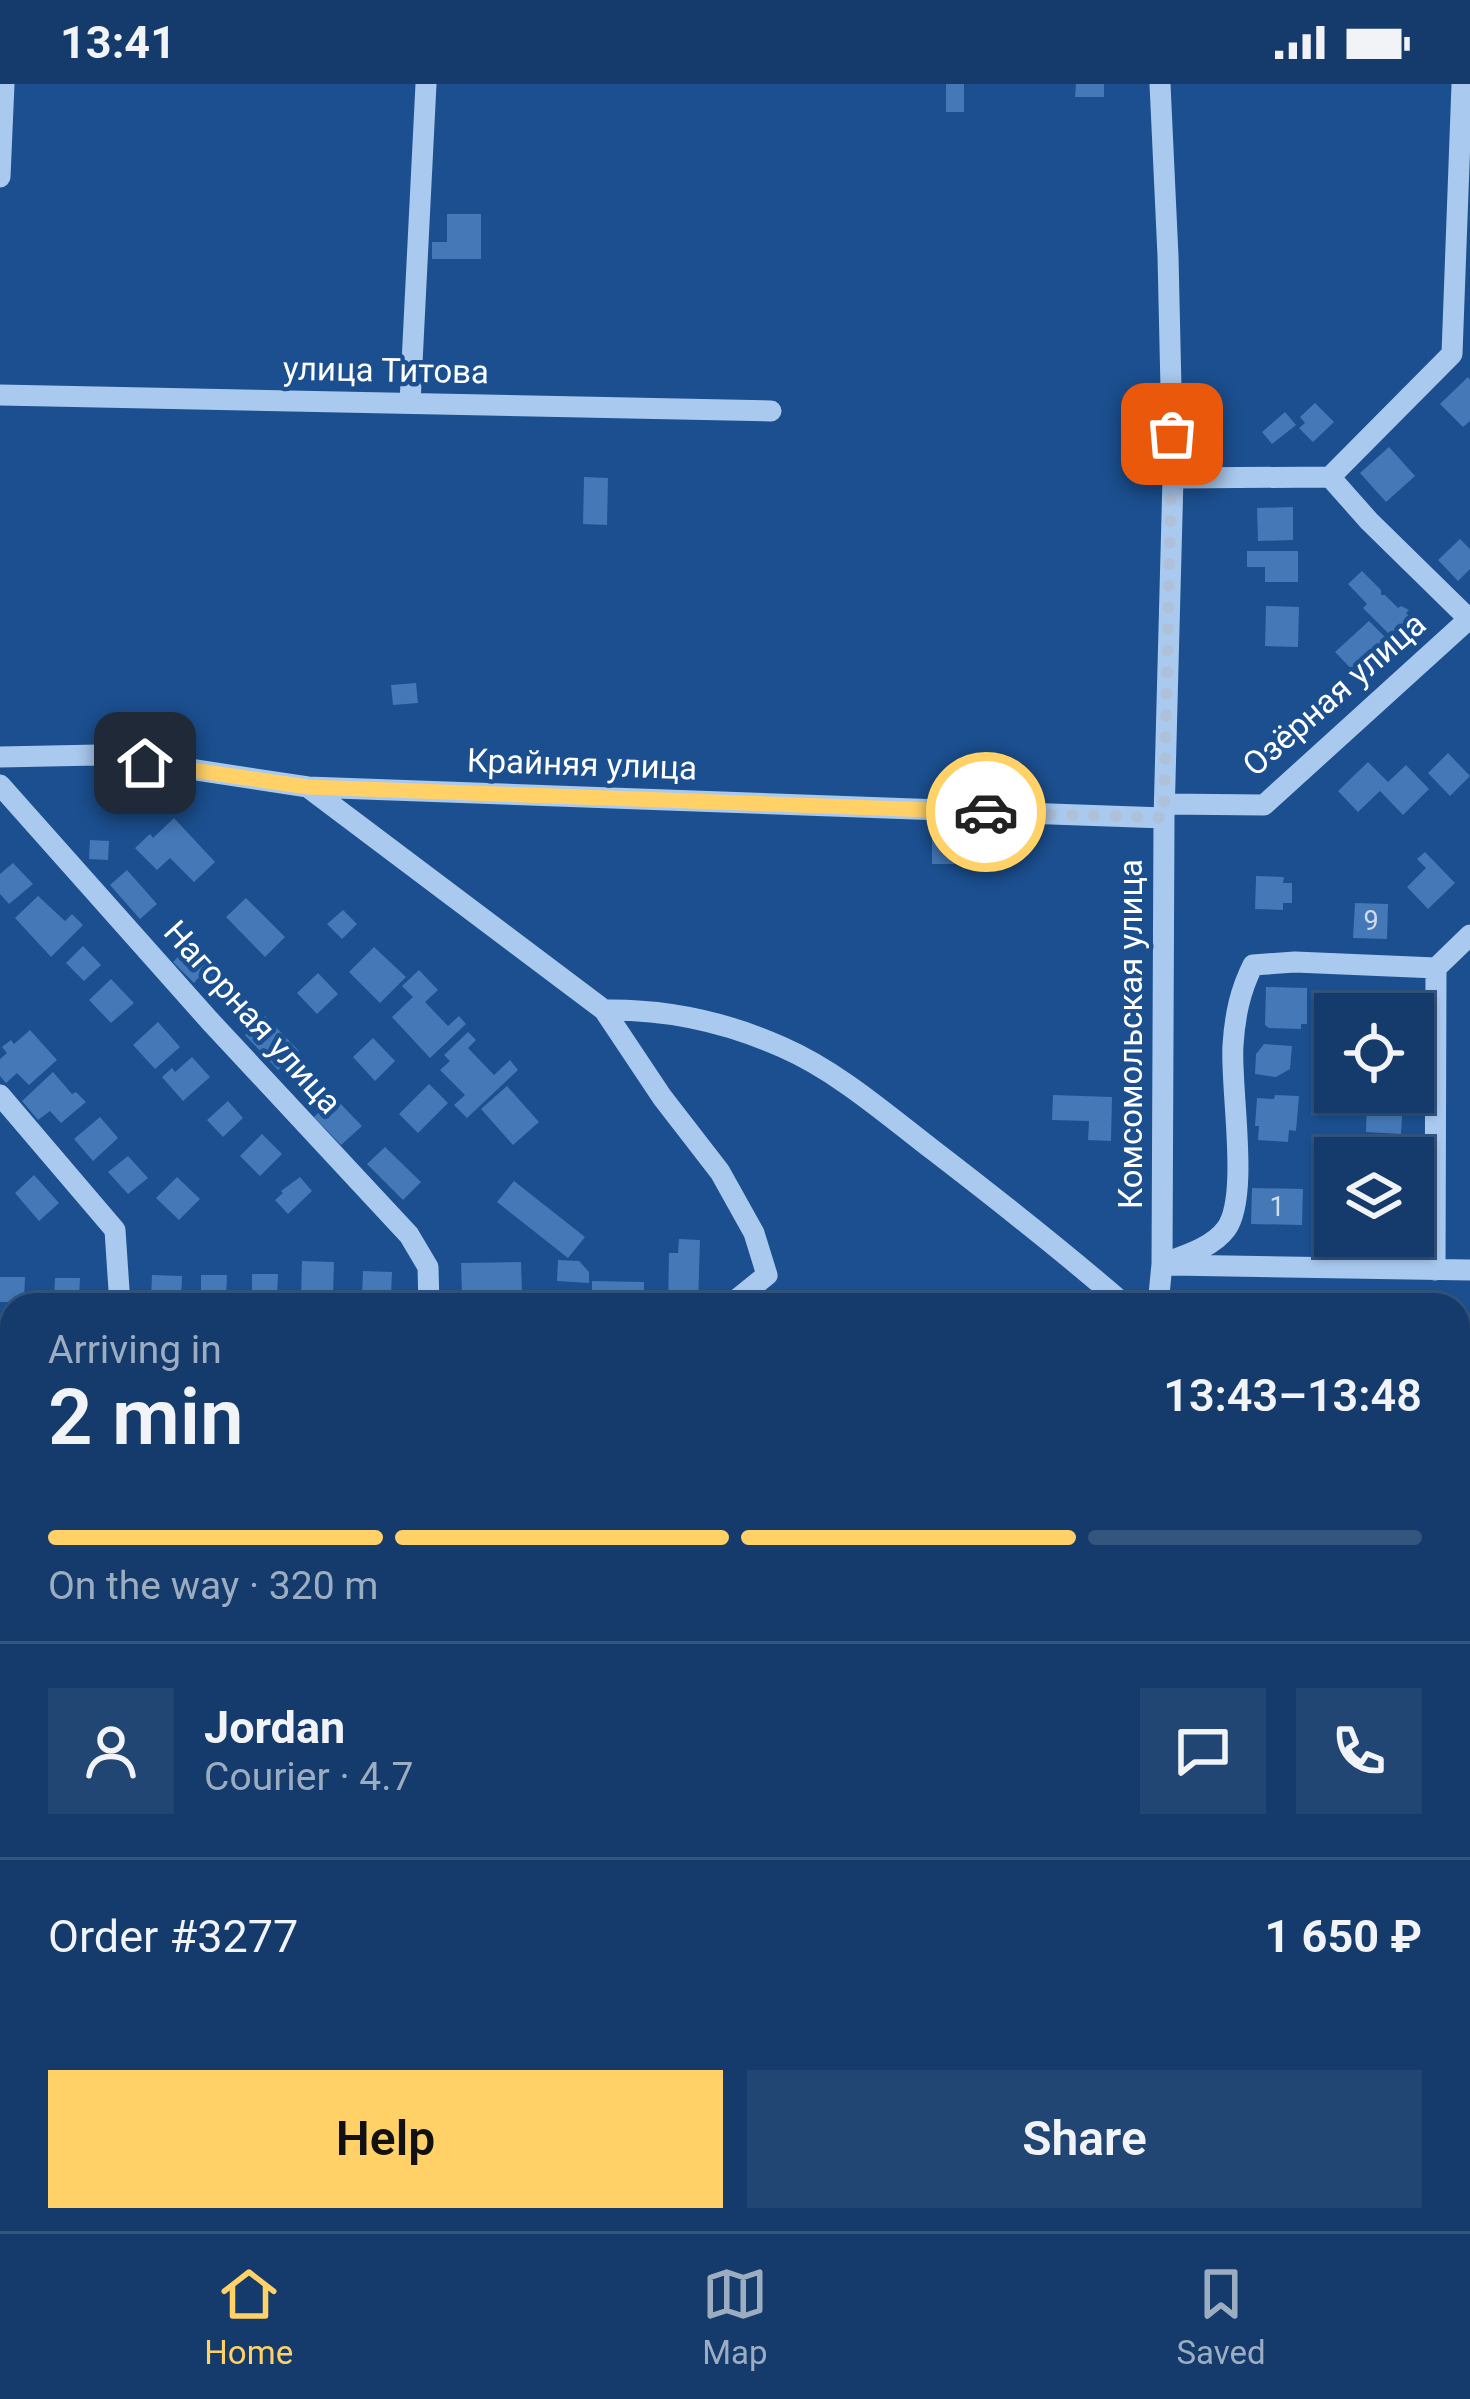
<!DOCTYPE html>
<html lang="en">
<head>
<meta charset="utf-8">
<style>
	:root { --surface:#143b6b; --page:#214673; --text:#f1f3f6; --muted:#9dadc1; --line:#33557e; --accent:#ffd166 }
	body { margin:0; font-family:Roboto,sans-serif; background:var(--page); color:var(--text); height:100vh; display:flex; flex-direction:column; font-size:45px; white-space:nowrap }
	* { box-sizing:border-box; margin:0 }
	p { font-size:39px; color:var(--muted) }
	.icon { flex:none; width:66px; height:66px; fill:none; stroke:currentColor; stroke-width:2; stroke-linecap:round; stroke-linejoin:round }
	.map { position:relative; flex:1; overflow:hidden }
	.sheet { position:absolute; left:0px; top:1209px; width:1470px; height:939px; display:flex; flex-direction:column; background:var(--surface); border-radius:36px 36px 0 0; box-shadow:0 3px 9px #0004,0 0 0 3px var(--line) }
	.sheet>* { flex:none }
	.tools { position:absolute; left:1314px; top:909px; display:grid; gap:24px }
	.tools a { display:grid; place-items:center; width:120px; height:120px; border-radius:0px; background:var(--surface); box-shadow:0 3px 9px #0004,0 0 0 3px var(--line); font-size:60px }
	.pin { position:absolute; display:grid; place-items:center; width:102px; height:102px; color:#fff; margin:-51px; border-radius:24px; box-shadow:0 6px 18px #0006 }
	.courier { position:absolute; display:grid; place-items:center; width:120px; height:120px; margin:-60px; border:9px solid #ffd166; border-radius:50%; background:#fff; color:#222; box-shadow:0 3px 15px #0007 }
	.head em { font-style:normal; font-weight:600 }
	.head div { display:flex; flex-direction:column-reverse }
	.head { display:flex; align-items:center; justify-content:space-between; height:204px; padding:0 48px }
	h1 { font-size:78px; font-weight:600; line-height:90px }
	.bar { display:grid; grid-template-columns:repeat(4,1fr); gap:18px 12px; align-content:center; height:144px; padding:0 48px }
	.bar i { height:15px; border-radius:9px; background:var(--line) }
	.bar .current { background:var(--accent) }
	.bar p { grid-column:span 4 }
	.line { display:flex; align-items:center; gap:30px; padding:0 48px; border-top:3px solid var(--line) }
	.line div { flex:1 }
	.round { display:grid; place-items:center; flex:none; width:126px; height:126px; border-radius:0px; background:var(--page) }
	.primary-button { display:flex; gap:24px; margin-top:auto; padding:24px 48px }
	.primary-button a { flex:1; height:138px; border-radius:0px; background:var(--accent); color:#111; font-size:48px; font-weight:600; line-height:138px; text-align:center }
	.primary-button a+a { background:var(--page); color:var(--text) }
	.status { display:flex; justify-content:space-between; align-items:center; height:84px; padding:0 60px; background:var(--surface); direction:ltr }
	.status svg { height:33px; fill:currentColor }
	.tab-bar { display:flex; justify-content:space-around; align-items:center; height:168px; border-top:3px solid var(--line); background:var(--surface); font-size:33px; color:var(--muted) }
	.tab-bar a { display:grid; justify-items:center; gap:6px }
	.tab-bar .current { color:var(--accent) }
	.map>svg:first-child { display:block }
	.building { fill:#4478b7 }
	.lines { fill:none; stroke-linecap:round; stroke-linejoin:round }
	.path { stroke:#a9c9ee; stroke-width:3; stroke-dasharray:6 9; stroke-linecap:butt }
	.minor { stroke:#a9c9ee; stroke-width:21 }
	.done { stroke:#afc1d8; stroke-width:12; stroke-dasharray:0 21.6 }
	.route { stroke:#ffd166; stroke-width:15 }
	.labels { text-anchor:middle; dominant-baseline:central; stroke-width:9; stroke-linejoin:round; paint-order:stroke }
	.number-label { font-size:27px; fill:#d0dded }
	.street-label { font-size:33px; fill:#fff; stroke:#1b4f8f }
</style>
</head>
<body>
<div class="status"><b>13:41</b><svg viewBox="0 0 49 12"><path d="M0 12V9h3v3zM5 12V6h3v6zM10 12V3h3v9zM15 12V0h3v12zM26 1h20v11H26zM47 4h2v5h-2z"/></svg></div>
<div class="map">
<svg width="1470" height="2147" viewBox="0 0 1470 2147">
	<rect width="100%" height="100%" fill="#1b4f8f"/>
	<path class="building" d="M 946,0 L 964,0 L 964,28 L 946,28 Z
		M 1076,0 L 1104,0 L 1104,13 L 1075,13 Z
		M 447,130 L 481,130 L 481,175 L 432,175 L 432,158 L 447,158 Z
		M 1468,293 L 1470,296 L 1470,337 L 1463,343 L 1440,320 Z
		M 1315,319 L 1334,338 L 1313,358 L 1299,344 L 1305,339 L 1300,333 Z
		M 1285,328 L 1296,341 L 1272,360 L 1262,348 Z
		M 1389,363 L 1415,392 L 1386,418 L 1360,389 Z
		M 584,393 L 608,394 L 607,441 L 583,440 Z
		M 1293,423 L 1293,456 L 1258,457 L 1257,424 Z
		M 1460,455 L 1470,465 L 1470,485 L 1458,497 L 1438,476 Z
		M 1247,467 L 1298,467 L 1298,498 L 1265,498 L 1265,483 L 1247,483 Z
		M 1362,487 L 1381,506 L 1381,511 L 1385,511 L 1398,524 L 1401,522 L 1409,526 L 1406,529 L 1416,539 L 1397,558 L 1363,524 L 1367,520 L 1348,500 Z
		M 1266,522 L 1299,523 L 1298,563 L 1265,562 Z
		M 1369,537 L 1387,555 L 1376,566 L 1384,574 L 1361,595 L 1335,568 Z
		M 416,599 L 418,619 L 393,621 L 391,601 Z
		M 1448,669 L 1470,692 L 1450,712 L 1428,689 Z
		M 1368,678 L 1388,698 L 1406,681 L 1429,705 L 1403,731 L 1380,707 L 1358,728 L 1338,707 Z
		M 174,734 L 215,778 L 194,798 L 170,774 L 157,786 L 135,764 L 150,750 L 153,754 Z
		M 932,749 L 964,749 L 964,780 L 932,780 Z
		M 90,756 L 109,757 L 108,776 L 89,775 Z
		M 1425,768 L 1455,799 L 1428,825 L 1407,803 L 1426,784 L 1417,775 Z
		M 13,779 L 33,800 L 9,820 L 0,810 L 0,790 Z
		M 127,786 L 157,820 L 140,835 L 110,801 Z
		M 1256,792 L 1284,793 L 1283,799 L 1292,799 L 1292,819 L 1283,819 L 1283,826 L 1255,825 Z
		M 38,812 L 65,837 L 72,830 L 83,841 L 51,873 L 15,834 Z
		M 246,814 L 285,853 L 265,873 L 226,833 Z
		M 1355,819 L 1388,820 L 1387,855 L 1353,854 Z
		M 343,826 L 357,840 L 342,855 L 327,840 Z
		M 193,858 L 221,886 L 205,901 L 198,894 L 194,899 L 173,878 Z
		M 83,862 L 101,881 L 84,897 L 66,879 Z
		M 374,863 L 406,893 L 380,919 L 349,888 Z
		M 419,886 L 438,906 L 425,918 L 448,942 L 459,932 L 466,940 L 430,974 L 392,933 L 413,913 L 402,902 Z
		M 318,889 L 338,910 L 317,930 L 297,909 Z
		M 111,895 L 134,919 L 111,939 L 89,916 Z
		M 1266,903 L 1307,904 L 1307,940 L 1301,940 L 1301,945 L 1269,944 L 1265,941 Z
		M 1339,906 L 1360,906 L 1360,930 L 1338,930 L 1334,924 L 1338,921 Z
		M 265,932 L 299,967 L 278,986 L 245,951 Z
		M 158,938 L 180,963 L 155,985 L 133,961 Z
		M 30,946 L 57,976 L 29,1001 L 17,989 L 6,999 L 0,992 L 0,975 L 7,969 L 2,963 L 11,956 L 14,960 Z
		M 468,948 L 476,956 L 468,964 L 494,991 L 510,976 L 518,986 L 467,1034 L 454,1021 L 465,1011 L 440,986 L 450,977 L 444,971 Z
		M 373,954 L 395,977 L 375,997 L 353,973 Z
		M 1264,960 L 1292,962 L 1290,985 L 1276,993 L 1255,990 L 1256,970 Z
		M 192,973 L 210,993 L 183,1017 L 162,993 L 172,984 L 175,988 Z
		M 53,988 L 72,1010 L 76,1008 L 86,1018 L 61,1039 L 50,1027 L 38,1036 L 22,1017 Z
		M 429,1000 L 448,1019 L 418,1049 L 399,1030 Z
		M 507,1002 L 539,1038 L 513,1061 L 481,1025 Z
		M 1053,1011 L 1112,1013 L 1111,1057 L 1088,1056 L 1089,1037 L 1052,1036 Z
		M 1275,1011 L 1299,1012 L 1296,1047 L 1289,1046 L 1288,1058 L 1258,1056 L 1259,1042 L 1255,1042 L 1257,1014 L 1274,1015 Z
		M 334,1013 L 362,1042 L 341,1061 L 314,1033 Z
		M 1367,1014 L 1403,1016 L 1401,1050 L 1366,1048 Z
		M 228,1017 L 243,1034 L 223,1053 L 207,1036 Z
		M 100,1033 L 118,1054 L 93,1077 L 74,1055 Z
		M 262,1050 L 282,1070 L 260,1092 L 240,1072 Z
		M 385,1063 L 421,1098 L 403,1116 L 367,1080 Z
		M 128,1072 L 148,1094 L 128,1110 L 108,1088 Z
		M 34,1091 L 59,1119 L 39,1137 L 15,1109 Z
		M 177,1093 L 200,1115 L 179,1136 L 156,1114 Z
		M 300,1093 L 312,1107 L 288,1130 L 275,1116 L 283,1109 L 281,1107 Z
		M 514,1097 L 585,1153 L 568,1174 L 497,1118 Z
		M 1335,1100 L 1335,1136 L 1327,1136 L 1327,1130 L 1316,1130 L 1315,1101 Z
		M 1252,1104 L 1303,1105 L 1302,1141 L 1251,1140 Z
		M 679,1155 L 700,1156 L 698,1221 L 668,1221 L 669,1169 L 678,1169 Z
		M 558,1176 L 579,1177 L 589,1188 L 589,1199 L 557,1197 Z
		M 302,1177 L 334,1178 L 333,1212 L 301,1211 Z
		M 521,1178 L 522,1210 L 462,1212 L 461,1179 Z
		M 363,1187 L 392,1188 L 391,1212 L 362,1212 Z
		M 252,1190 L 278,1190 L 277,1213 L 252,1212 Z
		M 152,1191 L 182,1192 L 181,1217 L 151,1216 Z
		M 201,1191 L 227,1191 L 226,1215 L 201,1215 Z
		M 0,1193 L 25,1193 L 24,1218 L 0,1218 Z
		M 55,1194 L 80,1194 L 79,1215 L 54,1214 Z
		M 592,1197 L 644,1198 L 644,1221 L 592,1221 Z
		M 1458,1328 L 1470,1329 L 1470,1377 L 1458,1377 Z
		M 1458,1695 L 1470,1702 L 1470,1727 L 1462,1740 L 1458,1738 Z
		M 5,1805 L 12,1805 L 12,1851 L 0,1851 L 0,1827 L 5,1828 Z
		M 1458,1949 L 1470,1950 L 1470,2147 L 1437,2147 L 1437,2136 L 1458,2136 Z
		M 656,2136 L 692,2136 L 692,2147 L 656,2147 Z
		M 783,2136 L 816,2136 L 816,2147 L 783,2147 Z
		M 912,2136 L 950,2136 L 950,2147 L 912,2147 Z
		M 1132,2136 L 1170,2136 L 1170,2147 L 1132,2147 Z"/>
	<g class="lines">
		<path class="path" d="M 900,2136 L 900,2147"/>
		<path class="minor" d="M 0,93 L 4,0
			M 0,311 L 771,327
			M 410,319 L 426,0
			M 1330,393 L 1369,437 L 1470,536
			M 1173,394 L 1330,393 L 1452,270 L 1462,0
			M 0,673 L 98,671 L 308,703 L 1164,734
			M 0,701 L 209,936 L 409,1151 L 428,1183 L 429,1221
			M 309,704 L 604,926 L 662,1013 L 720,1088 L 754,1149 L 767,1191 L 730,1221
			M 1165,720 L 1264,721 L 1470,534
			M 604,926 C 664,925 726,938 782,963 C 837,987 885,1029 933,1066 C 998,1116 1063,1167 1125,1221
			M 0,1011 L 115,1146 L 120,1221
			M 1162,1180 C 1183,1172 1212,1164 1226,1145 C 1250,1113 1230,1003 1233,961 C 1235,931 1240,907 1253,881 L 1295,878 L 1436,884
			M 1171,1181 L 1470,1186
			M 1435,1186 L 1436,884 L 1470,851
			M 1158,1221 L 1162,1180 L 1164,734 L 1173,394 L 1168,172 L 1160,0
			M 0,1242 L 12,1242
			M 1458,1389 L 1470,1396
			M 0,1453 L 12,1453
			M 1458,1485 L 1470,1491
			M 0,1573 L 12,1573
			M 1458,1666 L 1470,1674
			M 0,1767 L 12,1767
			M 1458,1794 L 1470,1795
			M 0,1973 L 12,1973
			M 0,2085 L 12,2085
			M 760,2136 L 760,2147
			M 1328,2136 L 1328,2147
			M 443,2147 L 443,2136
			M 701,2147 L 701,2136
			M 957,2147 L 957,2136"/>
	</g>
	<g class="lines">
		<path class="done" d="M 986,728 L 1164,734 L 1172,350"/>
		<path class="route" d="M 145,679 L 308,703 L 986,728"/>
	</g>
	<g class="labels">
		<g class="number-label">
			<text x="1371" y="837">9</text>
			<text x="1277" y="1123">1</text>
		</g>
		<g class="street-label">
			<text transform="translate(386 286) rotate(1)">улица Титова</text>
			<text transform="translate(1334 610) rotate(-41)">Озёрная улица</text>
			<text transform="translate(582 680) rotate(2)">Крайняя улица</text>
			<text transform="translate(253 933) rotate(48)">Нагорная улица</text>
			<text transform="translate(1130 950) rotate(-90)">Комсомольская улица</text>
		</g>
	</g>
</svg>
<div class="tools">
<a><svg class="icon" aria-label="locate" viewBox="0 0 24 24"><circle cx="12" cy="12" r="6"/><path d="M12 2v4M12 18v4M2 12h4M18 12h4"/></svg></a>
<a><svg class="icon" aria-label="layers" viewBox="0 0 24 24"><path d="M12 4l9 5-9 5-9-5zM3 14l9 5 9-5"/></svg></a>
</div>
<div class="pin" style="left:1172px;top:350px;background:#ea580c"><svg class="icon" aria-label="bag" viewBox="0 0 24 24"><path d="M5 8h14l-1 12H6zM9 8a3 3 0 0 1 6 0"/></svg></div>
<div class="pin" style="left:145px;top:679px;background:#1f2937"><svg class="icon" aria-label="home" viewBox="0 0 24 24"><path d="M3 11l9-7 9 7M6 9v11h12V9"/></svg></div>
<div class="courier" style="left:986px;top:728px"><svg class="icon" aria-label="car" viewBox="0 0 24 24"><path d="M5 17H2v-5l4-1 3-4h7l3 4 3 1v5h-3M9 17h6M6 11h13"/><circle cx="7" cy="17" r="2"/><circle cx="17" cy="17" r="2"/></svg></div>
<section class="sheet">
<div class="head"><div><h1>2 min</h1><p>Arriving in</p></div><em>13:43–13:48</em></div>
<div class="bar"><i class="current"></i><i class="current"></i><i class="current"></i><i></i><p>On the way · 320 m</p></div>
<div class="line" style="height:216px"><a class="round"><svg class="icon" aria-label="person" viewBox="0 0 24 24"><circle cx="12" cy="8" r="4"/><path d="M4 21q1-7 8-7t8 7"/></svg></a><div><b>Jordan</b><p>Courier · 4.7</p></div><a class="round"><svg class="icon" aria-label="chat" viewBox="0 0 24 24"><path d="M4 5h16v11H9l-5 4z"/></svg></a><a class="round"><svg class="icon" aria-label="phone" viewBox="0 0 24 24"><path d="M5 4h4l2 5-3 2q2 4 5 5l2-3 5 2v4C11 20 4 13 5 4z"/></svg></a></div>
<div class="line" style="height:156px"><div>Order #3277</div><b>1 650 ₽</b></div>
<div class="primary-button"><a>Help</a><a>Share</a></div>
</section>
</div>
<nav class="tab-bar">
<a class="current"><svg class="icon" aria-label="home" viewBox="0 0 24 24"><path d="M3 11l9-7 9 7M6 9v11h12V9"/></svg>Home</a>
<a><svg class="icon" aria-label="map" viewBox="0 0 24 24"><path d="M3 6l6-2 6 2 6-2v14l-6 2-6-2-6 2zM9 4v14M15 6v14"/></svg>Map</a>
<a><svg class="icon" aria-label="saved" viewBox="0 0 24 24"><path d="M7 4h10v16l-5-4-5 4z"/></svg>Saved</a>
</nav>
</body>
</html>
